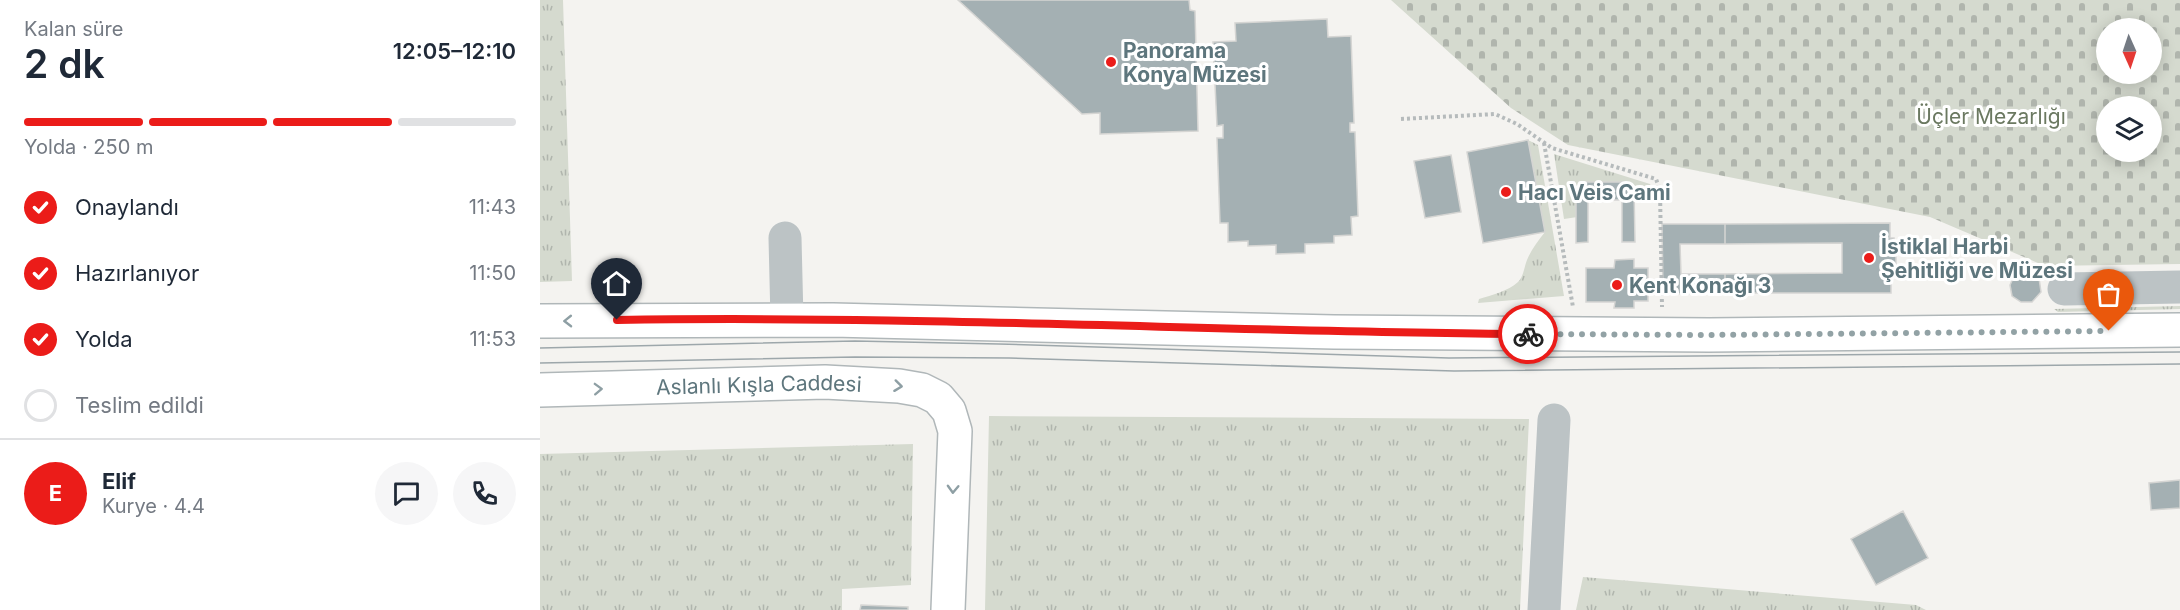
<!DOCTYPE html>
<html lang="tr">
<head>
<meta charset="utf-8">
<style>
	:root { --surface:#fff; --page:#f6f6f7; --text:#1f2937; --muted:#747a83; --line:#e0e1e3; --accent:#eb1c19 }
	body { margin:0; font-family:Inter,sans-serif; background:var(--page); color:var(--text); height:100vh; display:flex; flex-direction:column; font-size:22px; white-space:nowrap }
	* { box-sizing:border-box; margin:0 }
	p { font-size:20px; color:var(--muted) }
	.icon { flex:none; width:33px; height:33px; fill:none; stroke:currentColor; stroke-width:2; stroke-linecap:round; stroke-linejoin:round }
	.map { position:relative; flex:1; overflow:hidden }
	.panel { display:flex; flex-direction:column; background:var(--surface); width:540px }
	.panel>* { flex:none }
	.needle { width:39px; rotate:177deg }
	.buttons { position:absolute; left:1556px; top:18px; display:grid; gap:12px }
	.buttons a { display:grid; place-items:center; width:66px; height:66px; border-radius:50%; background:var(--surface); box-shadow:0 3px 15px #0003; font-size:30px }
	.pin { position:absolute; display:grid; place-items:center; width:51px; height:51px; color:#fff; margin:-62px -26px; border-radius:50% 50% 50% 0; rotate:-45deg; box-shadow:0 0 6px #0007 }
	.pin .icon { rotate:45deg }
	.courier { position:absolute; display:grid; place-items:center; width:60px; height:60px; margin:-30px; border:4px solid #eb1c19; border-radius:50%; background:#fff; color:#222; box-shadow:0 2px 8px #0007 }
	.overview em { font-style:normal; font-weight:600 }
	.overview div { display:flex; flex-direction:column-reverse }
	.overview { display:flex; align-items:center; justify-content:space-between; height:102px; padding:0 24px }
	h1 { font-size:39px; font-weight:600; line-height:45px }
	.bar { display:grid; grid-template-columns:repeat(4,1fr); gap:9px 6px; align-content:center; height:72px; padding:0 24px }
	.bar i { height:8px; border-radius:4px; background:var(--line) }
	.bar .selected { background:var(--accent) }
	.bar p { grid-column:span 4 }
	.line { display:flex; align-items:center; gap:15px; padding:0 24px; border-top:2px solid var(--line) }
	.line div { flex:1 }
	.round { display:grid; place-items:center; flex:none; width:63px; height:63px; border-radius:32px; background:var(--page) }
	ol { padding:0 24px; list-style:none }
	li { display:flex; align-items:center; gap:18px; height:66px }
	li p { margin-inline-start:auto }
	li .icon { padding:6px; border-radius:50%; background:var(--accent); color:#fff; stroke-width:4 }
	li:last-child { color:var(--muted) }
	li i { width:33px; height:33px; border:3px solid var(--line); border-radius:50% }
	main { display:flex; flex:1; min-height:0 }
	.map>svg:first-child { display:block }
	.grass { fill:url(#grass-tufts) }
	.cemetery { fill:url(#cemetery-stones); fill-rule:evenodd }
	.building { fill:#a4b0b3; stroke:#d5d5d3; stroke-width:1.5 }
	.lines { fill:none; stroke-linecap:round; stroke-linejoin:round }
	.major-casing { stroke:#b0b7b9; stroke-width:36 }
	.path { stroke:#b6bbbc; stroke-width:4; stroke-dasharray:3 3; stroke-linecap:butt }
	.minor { stroke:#bcc3c5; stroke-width:33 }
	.major { stroke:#fff; stroke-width:33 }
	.tram { stroke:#9da7ab; stroke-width:1.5 }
	.oneway { stroke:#8e9fa4 }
	.done { stroke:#92a2a5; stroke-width:6; stroke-dasharray:0 10.8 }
	.route { stroke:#eb1c19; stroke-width:8 }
	.poi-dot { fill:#eb1c19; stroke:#fff; stroke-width:2 }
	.labels { text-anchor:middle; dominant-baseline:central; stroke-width:6; stroke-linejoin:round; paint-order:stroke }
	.poi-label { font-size:21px; font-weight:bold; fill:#5e767d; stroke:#fff; text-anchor:start }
	.park-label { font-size:21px; fill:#6b7961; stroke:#fff }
	.street-label { font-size:21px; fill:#5e767d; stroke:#fff }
</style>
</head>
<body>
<main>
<section class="panel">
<div class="overview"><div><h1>2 dk</h1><p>Kalan süre</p></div><em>12:05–12:10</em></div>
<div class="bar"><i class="selected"></i><i class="selected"></i><i class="selected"></i><i></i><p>Yolda · 250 m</p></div>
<ol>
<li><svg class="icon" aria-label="check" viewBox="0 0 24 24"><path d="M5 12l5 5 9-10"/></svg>Onaylandı<p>11:43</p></li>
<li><svg class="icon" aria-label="check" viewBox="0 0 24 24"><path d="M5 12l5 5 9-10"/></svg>Hazırlanıyor<p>11:50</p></li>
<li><svg class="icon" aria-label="check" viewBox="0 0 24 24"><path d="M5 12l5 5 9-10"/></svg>Yolda<p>11:53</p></li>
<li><i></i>Teslim edildi</li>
</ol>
<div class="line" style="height:108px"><b class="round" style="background:var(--accent);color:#fff">E</b><div><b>Elif</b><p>Kurye · 4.4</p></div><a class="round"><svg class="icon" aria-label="chat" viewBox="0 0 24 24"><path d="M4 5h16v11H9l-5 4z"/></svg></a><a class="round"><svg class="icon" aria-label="phone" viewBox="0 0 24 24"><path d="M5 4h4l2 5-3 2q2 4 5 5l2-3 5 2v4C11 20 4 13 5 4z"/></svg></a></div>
</section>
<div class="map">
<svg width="1640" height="610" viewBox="0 0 1640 610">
	<defs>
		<pattern id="grass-tufts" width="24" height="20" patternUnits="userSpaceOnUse" patternTransform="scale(1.5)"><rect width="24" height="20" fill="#d5dacf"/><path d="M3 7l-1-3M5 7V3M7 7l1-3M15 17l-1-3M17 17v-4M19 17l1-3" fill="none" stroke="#b0b5ad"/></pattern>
		<pattern id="cemetery-stones" width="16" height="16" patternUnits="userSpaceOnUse" patternTransform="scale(1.5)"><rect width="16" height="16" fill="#d5dacf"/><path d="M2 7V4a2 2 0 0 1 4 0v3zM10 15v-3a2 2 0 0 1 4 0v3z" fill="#b0b5ad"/></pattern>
	</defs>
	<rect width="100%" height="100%" fill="#f4f3f0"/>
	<path class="grass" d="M 0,0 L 23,0 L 32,281 L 0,282 Z
		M 988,140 L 998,145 L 1024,296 L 938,303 L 939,299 C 952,295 968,291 978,282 C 984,276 984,267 987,260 C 991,250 998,241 1005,232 Z
		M 1014,154 L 1110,184 L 1113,190 L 1113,203 L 1110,196 L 1101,197 L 1100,189 L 1055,189 L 1043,197 L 1044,216 L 1024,219 Z
		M 1640,306 L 1640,309 L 1518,312 L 1514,309 Z
		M 449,416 L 989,419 L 980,610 L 445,610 Z
		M 373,444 L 371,585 L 302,589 L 302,610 L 0,610 L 0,454 Z
		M 1043,577 L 1376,605 L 1386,610 L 1036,610 Z"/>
	<path class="cemetery" d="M 851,0 L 1640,0 L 1640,264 L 1505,266 L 1390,217 L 1028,145 L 971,108 ZM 1566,28 L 1611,28 L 1611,74 L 1566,74 ZM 1566,106 L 1611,106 L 1611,152 L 1566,152 Z"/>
	<path class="building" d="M 418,0 L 649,0 L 650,10 L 655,11 L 658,131 L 560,134 L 560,113 L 542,114 Z
		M 787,19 L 788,37 L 811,36 L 814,123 L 810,123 L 810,132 L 815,132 L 818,216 L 811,217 L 812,235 L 794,236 L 794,243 L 765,244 L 765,253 L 736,254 L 736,245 L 708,246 L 708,241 L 688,242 L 688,223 L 680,223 L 677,138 L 683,138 L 683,125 L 677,126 L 673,42 L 696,41 L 695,23 Z
		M 988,140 L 1005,232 L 943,243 L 927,152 Z
		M 911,155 L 921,212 L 885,218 L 874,161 Z
		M 1044,182 L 1086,182 L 1086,189 L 1094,189 L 1095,242 L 1082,242 L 1082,200 L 1048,200 L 1048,242 L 1036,243 L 1036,190 L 1044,190 Z
		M 1350,223 L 1350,238 L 1354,238 L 1354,247 L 1356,247 L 1356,269 L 1354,268 L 1354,278 L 1351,278 L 1351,293 L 1185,293 L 1185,274 L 1302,273 L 1302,243 L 1185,244 L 1185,224 Z
		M 1122,224 L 1185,224 L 1185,244 L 1140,244 L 1141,274 L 1185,274 L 1185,293 L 1123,294 Z
		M 1094,259 L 1094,268 L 1108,268 L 1108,301 L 1094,301 L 1094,308 L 1074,308 L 1075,302 L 1046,302 L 1046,268 L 1074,268 L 1075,260 Z
		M 1488,271 L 1499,278 L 1501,292 L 1492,302 L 1481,302 L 1472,296 L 1470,285 L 1475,274 Z
		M 1640,480 L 1640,508 L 1611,510 L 1609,483 Z
		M 1363,511 L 1388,558 L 1336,585 L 1311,539 Z
		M 321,605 L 368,607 L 368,610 L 320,610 Z"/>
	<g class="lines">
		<defs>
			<g id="major">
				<path d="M 0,321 L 293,320 L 794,332 L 1169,335 L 1640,330"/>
				<path id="s1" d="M 0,390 L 285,382 L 359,386 L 382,390 L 398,398 L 409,411 L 415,431 L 408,610"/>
			</g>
		</defs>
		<use href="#major" class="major-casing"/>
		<path class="path" d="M 861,119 L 955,114 L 977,124 L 1012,148 L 1116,179 L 1120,190 L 1122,307
			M 1004,143 L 1033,307"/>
		<path class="minor" d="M 245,238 L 247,320
			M 1524,289 L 1640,287
			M 1004,610 L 1014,420"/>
		<use href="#major" class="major"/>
		<path class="tram" d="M 0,348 L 315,341 L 459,344 L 909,358 L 1640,352
			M 0,363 L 315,357 L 469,358 L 914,371 L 1640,364"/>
	</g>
	<defs><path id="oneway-chevron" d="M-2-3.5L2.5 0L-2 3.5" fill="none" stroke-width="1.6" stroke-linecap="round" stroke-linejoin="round" transform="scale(1.5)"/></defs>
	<g class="oneway">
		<use href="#oneway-chevron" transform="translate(28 321) rotate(179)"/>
		<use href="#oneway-chevron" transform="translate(358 386) rotate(7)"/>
		<use href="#oneway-chevron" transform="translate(58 389) rotate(-2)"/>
		<use href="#oneway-chevron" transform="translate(413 489) rotate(92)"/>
	</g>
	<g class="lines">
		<path class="done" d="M 988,334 L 1169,335 L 1569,331"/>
		<path class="route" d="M 77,320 C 381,315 685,332 988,334"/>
	</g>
	<g class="poi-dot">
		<circle cx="571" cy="62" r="6"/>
		<circle cx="966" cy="192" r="6"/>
		<circle cx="1329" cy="258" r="6"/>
		<circle cx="1077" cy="285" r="6"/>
	</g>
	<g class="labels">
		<g class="poi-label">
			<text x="583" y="50">Panorama<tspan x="583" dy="24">Konya Müzesi</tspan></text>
			<text x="978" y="192">Hacı Veis Cami</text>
			<text x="1341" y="246">İstiklal Harbi<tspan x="1341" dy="24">Şehitliği ve Müzesi</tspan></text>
			<text x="1089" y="285">Kent Konağı 3</text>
		</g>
		<g class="park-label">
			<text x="1451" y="116">Üçler Mezarlığı</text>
		</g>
		<g class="street-label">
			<text stroke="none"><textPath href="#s1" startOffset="219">Aslanlı Kışla Caddesi</textPath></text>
		</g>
	</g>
</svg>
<div class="buttons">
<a><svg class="needle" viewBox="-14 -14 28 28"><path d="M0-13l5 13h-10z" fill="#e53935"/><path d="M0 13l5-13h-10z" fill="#747a83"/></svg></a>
<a><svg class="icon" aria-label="layers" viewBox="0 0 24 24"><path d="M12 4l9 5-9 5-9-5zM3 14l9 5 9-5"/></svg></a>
</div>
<div class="pin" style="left:1569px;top:331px;background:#ea580c"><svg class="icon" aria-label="bag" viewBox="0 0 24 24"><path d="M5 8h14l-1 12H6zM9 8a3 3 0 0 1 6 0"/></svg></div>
<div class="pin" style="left:77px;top:320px;background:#1f2937"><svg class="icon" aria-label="home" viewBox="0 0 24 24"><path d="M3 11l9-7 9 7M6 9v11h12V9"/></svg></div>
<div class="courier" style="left:988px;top:334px"><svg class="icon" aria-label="bike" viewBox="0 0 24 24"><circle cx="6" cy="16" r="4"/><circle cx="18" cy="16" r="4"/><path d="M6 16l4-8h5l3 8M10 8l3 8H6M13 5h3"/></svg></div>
</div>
</main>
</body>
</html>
